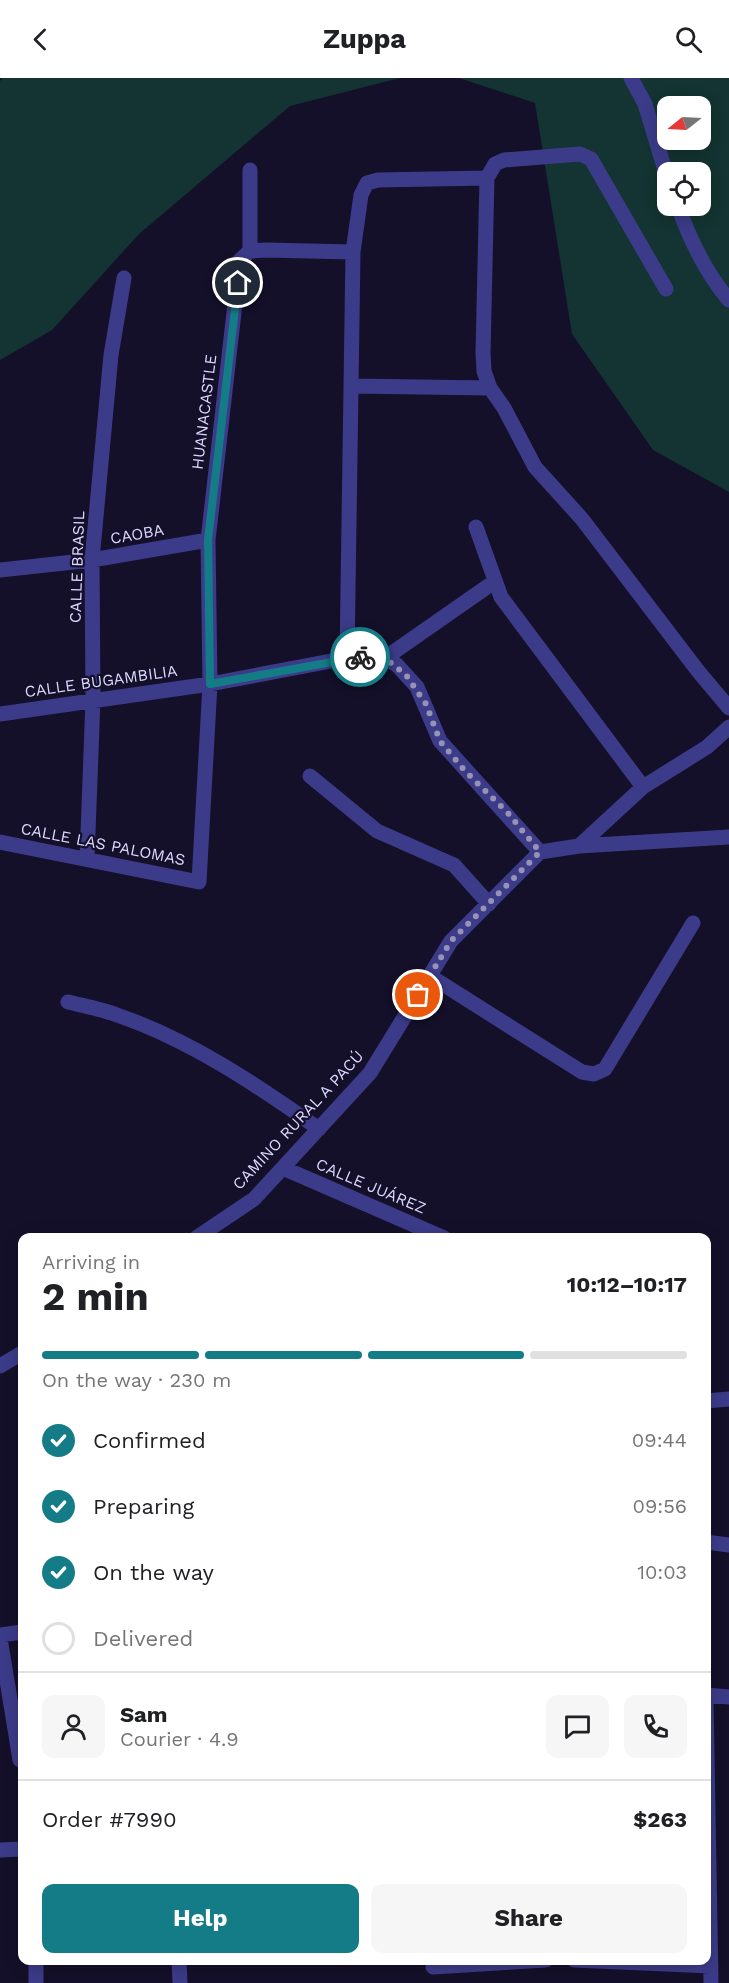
<!DOCTYPE html>
<html lang="en">
<head>
<meta charset="utf-8">
<style>
	:root { --surface:#fff; --page:#f6f6f6; --text:#202124; --muted:#757577; --line:#e0e0e0; --accent:#147c87 }
	body { margin:0; font-family:"Work Sans",sans-serif; background:var(--page); color:var(--text); height:100vh; display:flex; flex-direction:column; font-size:22px; white-space:nowrap }
	* { box-sizing:border-box; margin:0 }
	p { font-size:20px; color:var(--muted) }
	.icon { flex:none; width:33px; height:33px; fill:none; stroke:currentColor; stroke-width:2; stroke-linecap:round; stroke-linejoin:round }
	.map { position:relative; flex:1; overflow:hidden }
	.drawer { position:absolute; left:18px; top:1155px; width:693px; height:732px; display:flex; flex-direction:column; background:var(--surface); border-radius:12px; box-shadow:0 3px 15px #0003 }
	.drawer>* { flex:none }
	.needle { width:39px; rotate:252deg }
	.controls { position:absolute; left:657px; top:18px; display:grid; gap:12px }
	.controls a { display:grid; place-items:center; width:54px; height:54px; border-radius:12px; background:var(--surface); box-shadow:0 3px 15px #0003; font-size:30px }
	.pin { position:absolute; display:grid; place-items:center; width:51px; height:51px; color:#fff; margin:-26px; border:3px solid #fff; border-radius:50%; box-shadow:0 2px 6px #0007 }
	.courier { position:absolute; display:grid; place-items:center; width:60px; height:60px; margin:-30px; border:4px solid #147c87; border-radius:50%; background:#fff; color:#222; box-shadow:0 2px 8px #0007 }
	.overview em { font-style:normal; font-weight:700 }
	.overview div { display:flex; flex-direction:column-reverse }
	.overview { display:flex; align-items:center; justify-content:space-between; height:102px; padding:0 24px }
	h1 { font-size:39px; font-weight:700; line-height:45px }
	.bar { display:grid; grid-template-columns:repeat(4,1fr); gap:9px 6px; align-content:center; height:72px; padding:0 24px }
	.bar i { height:8px; border-radius:4px; background:var(--line) }
	.bar .selected { background:var(--accent) }
	.bar p { grid-column:span 4 }
	.line { display:flex; align-items:center; gap:15px; padding:0 24px; border-top:2px solid var(--line) }
	.line div { flex:1 }
	.round { display:grid; place-items:center; flex:none; width:63px; height:63px; border-radius:12px; background:var(--page) }
	ol { padding:0 24px; list-style:none }
	li { display:flex; align-items:center; gap:18px; height:66px }
	li p { margin-inline-start:auto }
	li .icon { padding:6px; border-radius:50%; background:var(--accent); color:#fff; stroke-width:4 }
	li:last-child { color:var(--muted) }
	li i { width:33px; height:33px; border:3px solid var(--line); border-radius:50% }
	.primary-button { display:flex; gap:12px; margin-top:auto; padding:12px 24px }
	.primary-button a { flex:1; height:69px; border-radius:12px; background:var(--accent); color:#fff; font-size:24px; font-weight:700; line-height:69px; text-align:center }
	.primary-button a+a { background:var(--page); color:var(--text) }
	header { display:flex; justify-content:space-between; align-items:center; height:78px; padding:0 24px; background:var(--surface); font-size:27px; font-weight:700 }
	.map>svg:first-child { display:block }
	.grass { fill:#133432; fill-rule:evenodd }
	.lines { fill:none; stroke-linecap:round; stroke-linejoin:round }
	.minor { stroke:#3c3b89; stroke-width:15 }
	.done { stroke:#9793b4; stroke-width:6; stroke-dasharray:0 10.8 }
	.route { stroke:#147c87; stroke-width:8 }
	.labels { text-anchor:middle; dominant-baseline:central; stroke-width:4.5; stroke-linejoin:round; paint-order:stroke }
	.street-label { font-size:16px; fill:#ddd9ff; stroke:#14102a }
</style>
</head>
<body>
<header><svg class="icon" aria-label="back" viewBox="0 0 24 24"><path d="M15 5l-7 7 7 7"/></svg>Zuppa<svg class="icon" aria-label="search" viewBox="0 0 24 24"><circle cx="10" cy="10" r="6"/><path d="M15 15l6 6"/></svg></header>
<div class="map">
<svg width="729" height="1905" viewBox="0 0 729 1905">
	<rect width="100%" height="100%" fill="#14102a"/>
	<path class="grass" d="M 3,0 L 400,0 L 290,28 L 139,156 L 52,252 L 0,282 L 0,3 Z
		M 459,0 L 729,0 L 729,414 L 653,372 L 572,256 L 535,25 ZM 668,28 L 700,28 L 700,62 L 668,62 ZM 668,94 L 700,94 L 700,128 L 668,128 Z"/>
	<g class="lines">
		<path class="minor" d="M 631,0 L 645,26 L 668,102
			M 678,128 C 690,162 705,194 729,222
			M 250,173 L 250,92
			M 666,211 L 591,81 L 580,76 L 504,82 L 495,86 L 487,100 L 483,275 L 484,293 L 490,310 L 504,330 L 535,389 L 582,441 L 698,593 L 729,630
			M 351,308 L 490,310
			M 476,449 L 501,519 L 643,709
			M 0,492 L 92,482 L 208,462
			M 347,580 L 353,174 L 361,117 L 367,105 L 378,102 L 487,100
			M 385,580 L 494,504
			M 0,636 L 210,606 L 347,580 L 385,580 L 397,587 L 417,609 L 440,663 L 540,774
			M 310,698 L 377,753 L 454,787 L 489,826
			M 0,764 L 199,804 L 210,606 L 208,462 L 240,182 L 250,173 L 266,172 L 353,174
			M 579,768 L 643,709 L 707,669 L 729,649
			M 87,781 L 93,622 L 92,482 L 111,277 L 124,200
			M 430,898 L 582,994 L 594,996 L 605,991 L 693,845
			M 68,924 C 84,928 101,931 117,937 C 190,962 257,1007 319,1051
			M 283,1090 L 444,1160
			M 196,1160 L 254,1121 L 370,995 L 451,863 L 540,774 L 579,768 L 729,759
			M 0,1288 L 22,1275
			M 706,1323 L 729,1321
			M 706,1464 L 729,1467
			M 0,1557 L 22,1554
			M 0,1560 L 20,1682
			M 706,1617 L 729,1619
			M 706,1619 L 711,1905
			M 0,1772 L 22,1771
			M 36,1882 L 36,1905
			M 179,1882 L 180,1905
			M 574,1882 L 711,1888
			M 433,1889 L 546,1882"/>
	</g>
	<g class="lines">
		<path class="done" d="M 360,579 L 385,580 L 406,597 L 426,626 L 440,663 L 465,693 L 507,734 L 540,774 L 451,863 L 418,917"/>
		<path class="route" d="M 238,205 L 208,462 L 210,606 L 360,579"/>
	</g>
	<g class="labels">
		<g class="street-label">
			<text transform="translate(204 334) rotate(-83)">HUANACASTLE</text>
			<text transform="translate(137 456) rotate(-10)">CAOBA</text>
			<text transform="translate(77 489) rotate(-88)">CALLE BRASIL</text>
			<text transform="translate(101 603) rotate(-8)">CALLE BUGAMBILIA</text>
			<text transform="translate(103 766) rotate(11)">CALLE LAS PALOMAS</text>
			<text transform="translate(298 1042) rotate(-47)">CAMINO RURAL A PACÚ</text>
			<text transform="translate(371 1108) rotate(23)">CALLE JUÁREZ</text>
		</g>
	</g>
</svg>
<div class="controls">
<a><svg class="needle" viewBox="-14 -14 28 28"><path d="M0-13l5 13h-10z" fill="#e53935"/><path d="M0 13l5-13h-10z" fill="#757577"/></svg></a>
<a><svg class="icon" aria-label="locate" viewBox="0 0 24 24"><circle cx="12" cy="12" r="6"/><path d="M12 2v4M12 18v4M2 12h4M18 12h4"/></svg></a>
</div>
<div class="pin" style="left:418px;top:917px;background:#ea580c"><svg class="icon" aria-label="bag" viewBox="0 0 24 24"><path d="M5 8h14l-1 12H6zM9 8a3 3 0 0 1 6 0"/></svg></div>
<div class="pin" style="left:238px;top:205px;background:#1f2937"><svg class="icon" aria-label="home" viewBox="0 0 24 24"><path d="M3 11l9-7 9 7M6 9v11h12V9"/></svg></div>
<div class="courier" style="left:360px;top:579px"><svg class="icon" aria-label="bike" viewBox="0 0 24 24"><circle cx="6" cy="16" r="4"/><circle cx="18" cy="16" r="4"/><path d="M6 16l4-8h5l3 8M10 8l3 8H6M13 5h3"/></svg></div>
<section class="drawer">
<div class="overview"><div><h1>2 min</h1><p>Arriving in</p></div><em>10:12–10:17</em></div>
<div class="bar"><i class="selected"></i><i class="selected"></i><i class="selected"></i><i></i><p>On the way · 230 m</p></div>
<ol>
<li><svg class="icon" aria-label="check" viewBox="0 0 24 24"><path d="M5 12l5 5 9-10"/></svg>Confirmed<p>09:44</p></li>
<li><svg class="icon" aria-label="check" viewBox="0 0 24 24"><path d="M5 12l5 5 9-10"/></svg>Preparing<p>09:56</p></li>
<li><svg class="icon" aria-label="check" viewBox="0 0 24 24"><path d="M5 12l5 5 9-10"/></svg>On the way<p>10:03</p></li>
<li><i></i>Delivered</li>
</ol>
<div class="line" style="height:108px"><a class="round"><svg class="icon" aria-label="person" viewBox="0 0 24 24"><circle cx="12" cy="8" r="4"/><path d="M4 21q1-7 8-7t8 7"/></svg></a><div><b>Sam</b><p>Courier · 4.9</p></div><a class="round"><svg class="icon" aria-label="chat" viewBox="0 0 24 24"><path d="M4 5h16v11H9l-5 4z"/></svg></a><a class="round"><svg class="icon" aria-label="phone" viewBox="0 0 24 24"><path d="M5 4h4l2 5-3 2q2 4 5 5l2-3 5 2v4C11 20 4 13 5 4z"/></svg></a></div>
<div class="line" style="height:78px"><div>Order #7990</div><b>$263</b></div>
<div class="primary-button"><a>Help</a><a>Share</a></div>
</section>
</div>
</body>
</html>
